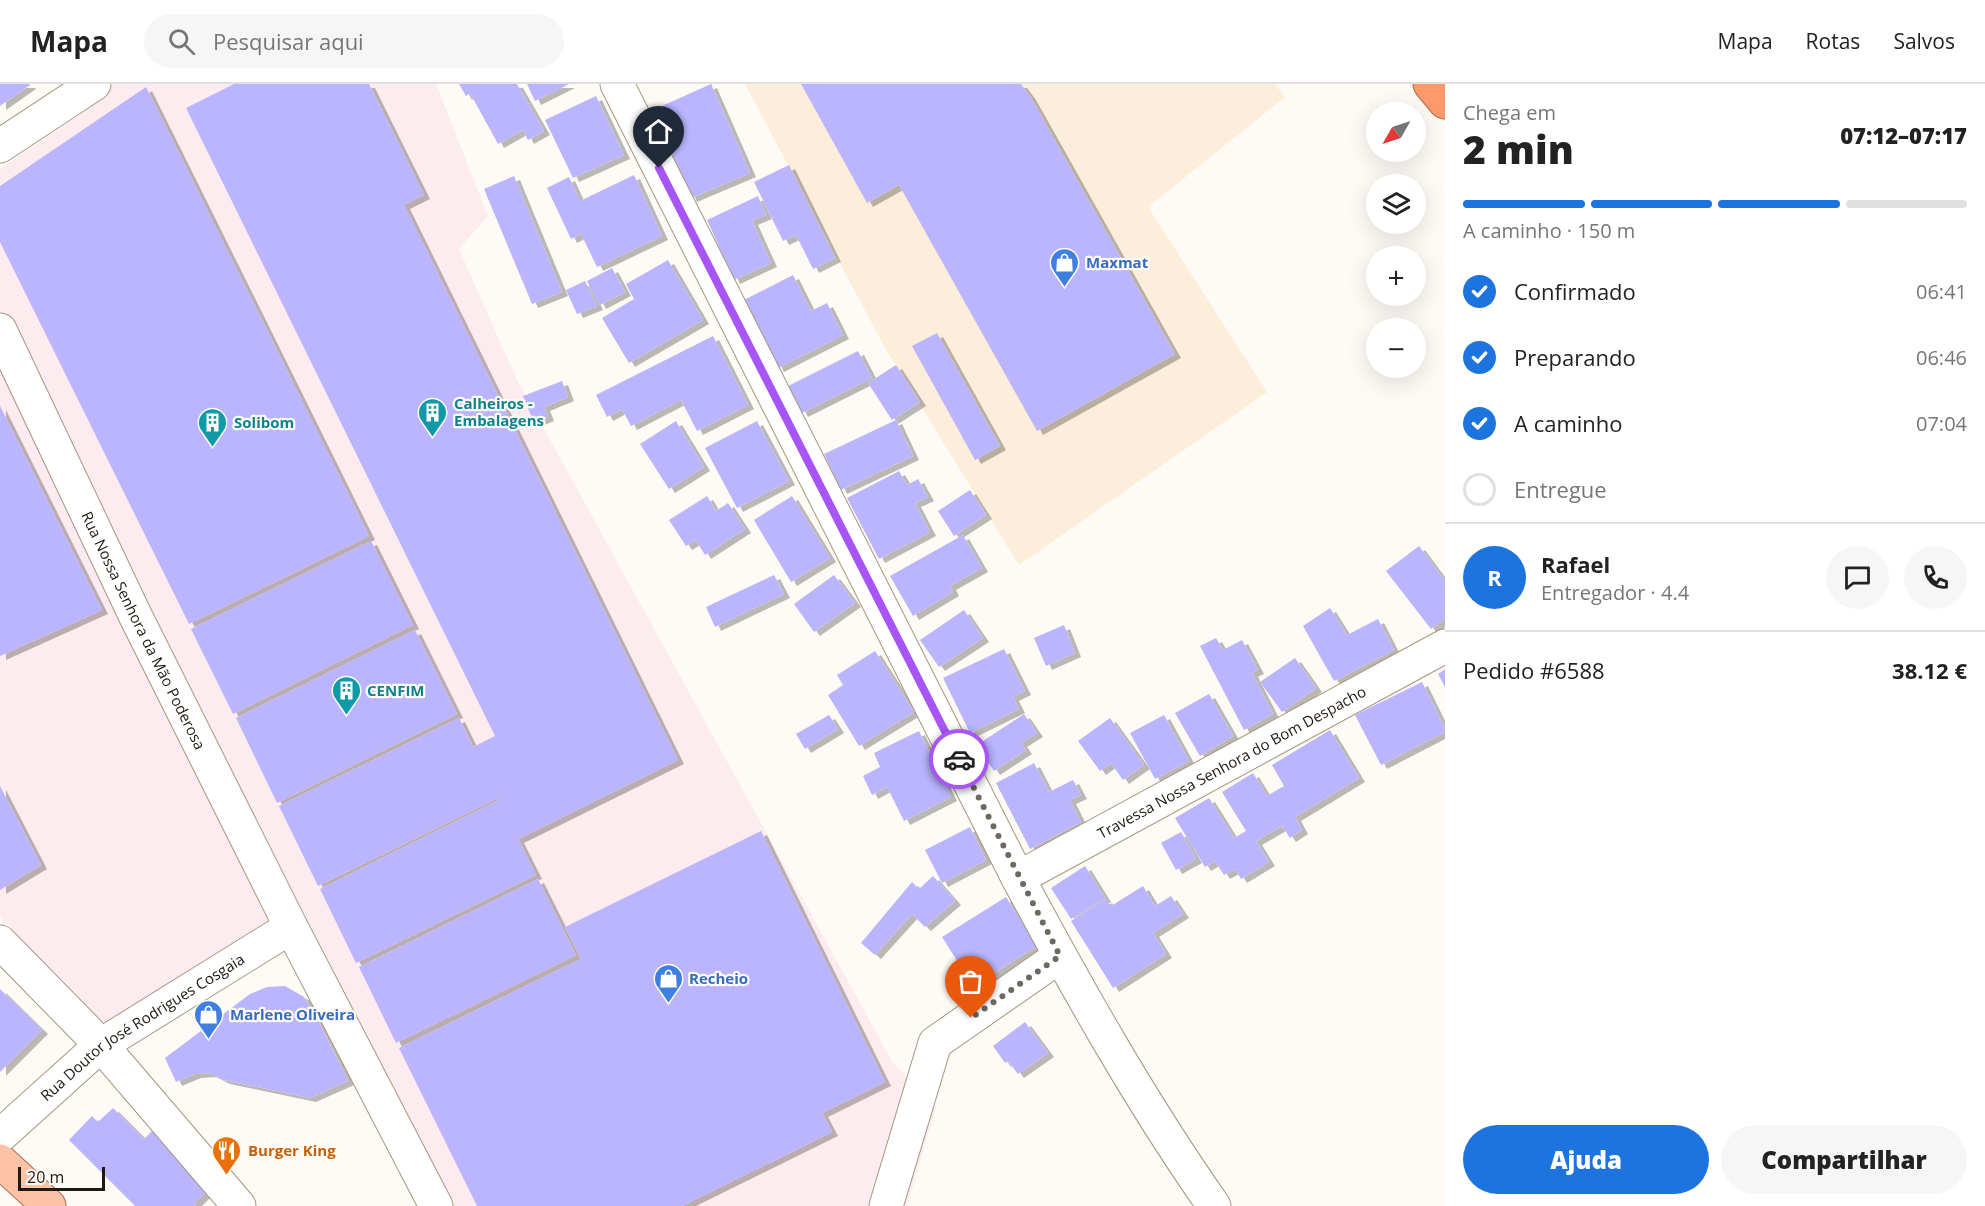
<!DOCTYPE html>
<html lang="pt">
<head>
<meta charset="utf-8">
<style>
	:root { --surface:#fff; --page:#f6f6f6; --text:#222; --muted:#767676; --line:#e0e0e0; --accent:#1e74de }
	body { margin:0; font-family:"Open Sans",sans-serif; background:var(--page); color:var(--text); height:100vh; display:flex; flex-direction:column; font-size:22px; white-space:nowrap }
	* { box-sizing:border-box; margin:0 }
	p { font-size:20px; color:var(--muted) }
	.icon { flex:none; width:33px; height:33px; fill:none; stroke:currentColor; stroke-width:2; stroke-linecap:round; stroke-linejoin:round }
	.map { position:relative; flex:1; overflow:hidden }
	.panel { display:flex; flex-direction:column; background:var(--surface); width:540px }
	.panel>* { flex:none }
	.needle { width:39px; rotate:231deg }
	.buttons { position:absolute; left:1366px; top:18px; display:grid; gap:12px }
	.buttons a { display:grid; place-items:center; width:60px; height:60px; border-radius:50%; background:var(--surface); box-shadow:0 6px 24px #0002; font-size:30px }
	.scale { position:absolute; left:18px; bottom:15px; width:87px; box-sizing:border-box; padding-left:6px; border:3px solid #1f1910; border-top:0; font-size:16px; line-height:21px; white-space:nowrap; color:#1f1910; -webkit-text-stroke:4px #fefaf5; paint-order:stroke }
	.pin { position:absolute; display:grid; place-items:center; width:51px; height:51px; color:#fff; margin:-62px -26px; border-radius:50% 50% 50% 0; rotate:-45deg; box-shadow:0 0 6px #0007 }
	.pin .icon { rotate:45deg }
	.courier { position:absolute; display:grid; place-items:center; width:60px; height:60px; margin:-30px; border:4px solid #a855f7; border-radius:50%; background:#fff; color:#222; box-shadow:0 2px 8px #0007 }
	.headline em { font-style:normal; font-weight:800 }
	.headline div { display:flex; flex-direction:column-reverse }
	.headline { display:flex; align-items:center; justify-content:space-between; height:102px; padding:0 18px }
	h1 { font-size:39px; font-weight:800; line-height:45px }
	.bar { display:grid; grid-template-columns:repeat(4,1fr); gap:9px 6px; align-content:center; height:72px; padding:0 18px }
	.bar i { height:8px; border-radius:4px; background:var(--line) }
	.bar .on { background:var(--accent) }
	.bar p { grid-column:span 4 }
	.line { display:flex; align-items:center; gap:15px; padding:0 18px; border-top:2px solid var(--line) }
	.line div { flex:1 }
	.round { display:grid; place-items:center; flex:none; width:63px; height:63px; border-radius:32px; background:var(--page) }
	ol { padding:0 18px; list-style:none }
	li { display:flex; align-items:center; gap:18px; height:66px }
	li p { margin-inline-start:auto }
	li .icon { padding:6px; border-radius:50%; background:var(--accent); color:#fff; stroke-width:4 }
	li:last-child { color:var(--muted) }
	li i { width:33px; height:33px; border:3px solid var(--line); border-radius:50% }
	.cta { display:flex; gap:12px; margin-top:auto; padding:12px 18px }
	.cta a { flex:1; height:69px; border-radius:36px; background:var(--accent); color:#fff; font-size:24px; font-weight:800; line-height:69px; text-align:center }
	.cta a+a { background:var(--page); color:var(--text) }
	header { display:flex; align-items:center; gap:36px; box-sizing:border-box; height:84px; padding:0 30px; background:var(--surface); border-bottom:2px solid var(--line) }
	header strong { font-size:28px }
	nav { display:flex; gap:33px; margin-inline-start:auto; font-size:21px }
	.search { width:420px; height:54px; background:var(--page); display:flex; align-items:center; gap:15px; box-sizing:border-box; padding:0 21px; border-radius:33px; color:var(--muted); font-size:22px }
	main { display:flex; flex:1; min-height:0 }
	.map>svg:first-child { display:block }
	.built { fill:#fceedb }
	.industrial { fill:#fcecef }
	.building { fill:#bab5fe; filter:url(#shadow) }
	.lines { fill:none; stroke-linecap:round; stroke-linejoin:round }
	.minor-casing { stroke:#a6967e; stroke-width:35 }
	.major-casing { stroke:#ae6e4c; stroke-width:35 }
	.highway-casing { stroke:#ae6e4c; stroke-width:35 }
	.minor { stroke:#fff; stroke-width:33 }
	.major { stroke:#fdc3a7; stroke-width:33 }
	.highway { stroke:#fb9b6c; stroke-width:33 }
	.done { stroke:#6d6860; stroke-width:6; stroke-dasharray:0 10.8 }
	.route { stroke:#a855f7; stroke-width:8 }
	.labels { text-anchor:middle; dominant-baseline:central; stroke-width:4.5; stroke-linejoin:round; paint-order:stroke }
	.shop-label { font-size:15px; font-weight:bold; fill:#366cbe; stroke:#fefaf5; text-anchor:start }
	.culture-label { font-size:15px; font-weight:bold; fill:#0d838f; stroke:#fefaf5; text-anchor:start }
	.street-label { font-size:15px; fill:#1f1910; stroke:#fefaf5 }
	.food-label { font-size:15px; font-weight:bold; fill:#c56008; stroke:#fefaf5; text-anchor:start }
</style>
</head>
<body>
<header>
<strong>Mapa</strong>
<div class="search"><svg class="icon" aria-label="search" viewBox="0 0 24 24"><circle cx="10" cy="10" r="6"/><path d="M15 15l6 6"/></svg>Pesquisar aqui</div>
<nav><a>Mapa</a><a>Rotas</a><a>Salvos</a></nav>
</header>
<main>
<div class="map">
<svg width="1445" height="1122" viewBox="0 0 1445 1122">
	<defs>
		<filter id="shadow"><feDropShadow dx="6" dy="4" stdDeviation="0" flood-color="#0004"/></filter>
	</defs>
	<rect width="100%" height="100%" fill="#fefaf5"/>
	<path class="built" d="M 745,0 L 1275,0 L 1285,13 L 1148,123 L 1267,308 L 1019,481 L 885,264 Z"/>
	<path class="industrial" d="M 61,0 L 436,0 L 488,132 L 459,165 L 517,296 L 893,979 L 936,1023 L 907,1122 L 424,1122 L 288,872 L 267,872 L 125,959 L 0,833 L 0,85 L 84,28 Z"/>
	<path class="building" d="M 0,0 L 29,0 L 30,1 L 0,22 Z
		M 234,0 L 369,0 L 424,111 L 404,121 L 678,676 L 518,755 L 536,791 L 356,879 L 320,805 L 499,716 L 498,714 L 318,802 L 279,722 L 459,634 L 473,663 L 495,652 L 186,24 Z
		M 459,0 L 517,0 L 544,47 L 528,56 L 523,46 L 498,60 L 470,9 L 466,12 Z
		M 527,0 L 569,0 L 535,17 Z
		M 711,0 L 750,89 L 691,114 L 653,26 Z
		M 801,0 L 1021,0 L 1030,12 L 1175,270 L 1037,347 L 899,101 L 867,119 Z
		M 146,3 L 369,452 L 189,540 L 0,158 L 0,102 Z
		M 596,12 L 624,71 L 573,94 L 545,36 Z
		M 789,81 L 835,174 L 813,185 L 796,151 L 783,157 L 754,98 Z
		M 634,91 L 662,152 L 597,183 L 581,150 L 571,155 L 547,104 L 569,93 L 580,117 Z
		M 514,92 L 562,208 L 532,220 L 484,105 Z
		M 758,112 L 766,131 L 752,137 L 771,179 L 734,196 L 707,136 Z
		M 668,176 L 703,236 L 629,279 L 602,234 L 634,215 L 626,200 Z
		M 612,184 L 625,208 L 600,221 L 587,197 Z
		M 793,191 L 811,227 L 827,219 L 843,251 L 778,284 L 744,216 Z
		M 585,197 L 597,222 L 577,230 L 566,206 Z
		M 937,249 L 1000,362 L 975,376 L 912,262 Z
		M 713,252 L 748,321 L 697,347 L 681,316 L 631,342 L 622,325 L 607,333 L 596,311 Z
		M 858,267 L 872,294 L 802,329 L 788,302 Z
		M 896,281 L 920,318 L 892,336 L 868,299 Z
		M 562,297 L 568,313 L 544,323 L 548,333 L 534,339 L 523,312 Z
		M 0,322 L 102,526 L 0,572 Z
		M 896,336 L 913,372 L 841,406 L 824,370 Z
		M 676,337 L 704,383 L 669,405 L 640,360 Z
		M 757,337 L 789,397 L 737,424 L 705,364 Z
		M 899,387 L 907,401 L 918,395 L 928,413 L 915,419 L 930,448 L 879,475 L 847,414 Z
		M 970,406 L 986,431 L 954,452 L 938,427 Z
		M 707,412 L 716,427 L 728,419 L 745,445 L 705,471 L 696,456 L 686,462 L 669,436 Z
		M 792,412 L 830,474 L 791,498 L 754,436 Z
		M 963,451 L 982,484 L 950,502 L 953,508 L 913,532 L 890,492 Z
		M 371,457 L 413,541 L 233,630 L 191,545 Z
		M 1419,462 L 1445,497 L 1445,535 L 1431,545 L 1386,487 Z
		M 774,491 L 784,510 L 715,543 L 706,523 Z
		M 834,491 L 855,519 L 814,548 L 794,520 Z
		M 1330,524 L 1347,551 L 1378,535 L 1394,566 L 1334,597 L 1303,542 Z
		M 964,526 L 983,554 L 939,583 L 920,556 Z
		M 1064,541 L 1075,569 L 1046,582 L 1034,554 Z
		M 415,546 L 457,630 L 277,719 L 236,634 Z
		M 1216,554 L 1223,566 L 1242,556 L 1258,586 L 1252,589 L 1273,630 L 1244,646 L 1200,562 Z
		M 1004,565 L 1025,607 L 1013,613 L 1019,625 L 970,649 L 943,594 Z
		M 875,567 L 914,628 L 859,662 L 828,611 L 843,601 L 837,591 Z
		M 1295,574 L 1316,604 L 1282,628 L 1260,598 Z
		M 1445,585 L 1445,603 L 1438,590 Z
		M 1422,598 L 1445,645 L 1445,648 L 1381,681 L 1355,631 Z
		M 1209,610 L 1233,652 L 1200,672 L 1175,629 Z
		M 1024,630 L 1037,649 L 1021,659 L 1026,666 L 994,687 L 977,661 Z
		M 829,631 L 838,645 L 805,665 L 796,650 Z
		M 1164,631 L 1189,677 L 1155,695 L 1130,649 Z
		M 1110,634 L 1144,681 L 1123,696 L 1111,679 L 1100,687 L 1078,657 Z
		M 1330,646 L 1359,694 L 1295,733 L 1302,746 L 1290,754 L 1282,742 L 1256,757 L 1269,778 L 1241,795 L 1235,785 L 1224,791 L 1215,777 L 1205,783 L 1175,734 L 1209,714 L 1234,754 L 1246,747 L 1222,708 L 1253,689 L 1267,712 L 1284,702 L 1272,681 Z
		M 919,647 L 951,713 L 904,737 L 887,703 L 872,711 L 863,692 L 880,683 L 874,669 Z
		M 1034,679 L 1049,708 L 1073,696 L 1081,711 L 1070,716 L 1081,738 L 1030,765 L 996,699 Z
		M 0,702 L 41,781 L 0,806 Z
		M 970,743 L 986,776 L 942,799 L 925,766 Z
		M 761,747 L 885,998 L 822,1029 L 832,1048 L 682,1122 L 477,1122 L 399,964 L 581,875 L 565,843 Z
		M 1181,748 L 1196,775 L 1176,786 L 1161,759 Z
		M 1085,782 L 1105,814 L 1071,835 L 1051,804 Z
		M 933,792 L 955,817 L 925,843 L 912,830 L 875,871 L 861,859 L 912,798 L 919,805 Z
		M 538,795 L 576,871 L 396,959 L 359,883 Z
		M 1143,802 L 1155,822 L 1171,812 L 1183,830 L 1153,849 L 1166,870 L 1113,904 L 1071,837 L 1106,815 L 1111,822 Z
		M 1006,813 L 1037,862 L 973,902 L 942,853 Z
		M 285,902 L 304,913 L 320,940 L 348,997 L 310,1014 L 224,996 L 210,989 L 195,990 L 176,998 L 165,974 L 250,910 L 267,903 Z
		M 0,905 L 42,946 L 0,988 Z
		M 1025,938 L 1048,969 L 1018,990 L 1008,977 L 1005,979 L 993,962 Z
		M 113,1024 L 144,1055 L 153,1046 L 210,1104 L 194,1120 L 196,1122 L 135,1122 L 69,1056 L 92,1032 L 98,1038 Z"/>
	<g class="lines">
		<defs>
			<g id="minor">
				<path d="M 617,0 L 1018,794 C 1078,906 1141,1018 1214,1122"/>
				<path d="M 0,62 L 94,0"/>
				<path id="s1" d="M 0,246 L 135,531 L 291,843 L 436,1122"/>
				<path id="s2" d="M 1018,794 L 1445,562"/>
				<path d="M 0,858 L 101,961 L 239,1122"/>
				<path id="s3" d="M 0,1052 L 101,961 L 291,843"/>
				<path d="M 886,1122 L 935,959 L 1060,872"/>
			</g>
			<path id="major" d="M 0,1077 L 49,1122"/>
			<path id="highway" d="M 1430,0 L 1445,18"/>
		</defs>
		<use href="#minor" class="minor-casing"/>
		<use href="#major" class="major-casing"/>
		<use href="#highway" class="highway-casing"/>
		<use href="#minor" class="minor"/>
		<use href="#major" class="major"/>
		<use href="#highway" class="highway"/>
	</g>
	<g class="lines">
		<path class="done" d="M 959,675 L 1060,872 L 971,934"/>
		<path class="route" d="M 659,84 L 959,675"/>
	</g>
	<defs>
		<symbol id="shop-pin" viewBox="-11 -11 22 30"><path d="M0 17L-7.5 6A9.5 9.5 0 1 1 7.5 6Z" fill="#3f7fe0" stroke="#fefaf5"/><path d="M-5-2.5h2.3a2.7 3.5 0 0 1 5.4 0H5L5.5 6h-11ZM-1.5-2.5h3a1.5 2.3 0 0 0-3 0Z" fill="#fff"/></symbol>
		<symbol id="building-pin" viewBox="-11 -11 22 30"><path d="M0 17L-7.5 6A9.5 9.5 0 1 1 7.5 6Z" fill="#0f9aa8" stroke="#fefaf5"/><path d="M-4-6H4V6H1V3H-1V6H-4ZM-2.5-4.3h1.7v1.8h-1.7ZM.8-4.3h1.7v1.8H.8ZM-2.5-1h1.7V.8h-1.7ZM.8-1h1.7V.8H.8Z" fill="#fff"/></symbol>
		<symbol id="restaurant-pin" viewBox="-11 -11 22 30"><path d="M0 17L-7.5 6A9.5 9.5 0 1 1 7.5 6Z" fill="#e8710a" stroke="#fefaf5"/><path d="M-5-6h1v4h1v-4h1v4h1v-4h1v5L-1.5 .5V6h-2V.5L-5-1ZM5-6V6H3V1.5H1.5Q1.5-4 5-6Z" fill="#fff"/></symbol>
	</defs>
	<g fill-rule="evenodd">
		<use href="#shop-pin" x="1048" y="162" width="33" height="45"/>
		<use href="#building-pin" x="416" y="312" width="33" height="45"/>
		<use href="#building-pin" x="196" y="322" width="33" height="45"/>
		<use href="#building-pin" x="330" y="590" width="33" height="45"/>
		<use href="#shop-pin" x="652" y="878" width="33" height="45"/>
		<use href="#shop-pin" x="192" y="914" width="33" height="45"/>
		<use href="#restaurant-pin" x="210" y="1050" width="33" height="45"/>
	</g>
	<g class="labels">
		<g class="shop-label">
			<text x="1086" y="178">Maxmat</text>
			<text x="689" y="894">Recheio</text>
			<text x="230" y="930">Marlene Oliveira</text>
		</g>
		<g class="culture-label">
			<text x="454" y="319">Calheiros -<tspan x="454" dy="17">Embalagens</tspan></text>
			<text x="234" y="338">Solibom</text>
			<text x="367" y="606">CENFIM</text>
		</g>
		<g class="street-label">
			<text stroke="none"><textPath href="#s1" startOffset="333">Rua Nossa Senhora da Mão Poderosa</textPath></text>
			<text stroke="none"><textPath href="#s2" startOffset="243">Travessa Nossa Senhora do Bom Despacho</textPath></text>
			<text stroke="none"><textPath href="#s3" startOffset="180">Rua Doutor José Rodrigues Cosgaia</textPath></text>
		</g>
		<g class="food-label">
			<text x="248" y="1066">Burger King</text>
		</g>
	</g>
</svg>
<div class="buttons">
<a><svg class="needle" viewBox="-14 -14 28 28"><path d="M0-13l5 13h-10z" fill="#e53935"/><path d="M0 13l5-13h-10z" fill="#767676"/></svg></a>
<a><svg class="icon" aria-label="layers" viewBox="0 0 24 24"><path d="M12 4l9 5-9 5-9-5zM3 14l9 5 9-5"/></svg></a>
<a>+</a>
<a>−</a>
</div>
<div class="scale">20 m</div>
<div class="pin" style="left:971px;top:934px;background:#ea580c"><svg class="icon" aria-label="bag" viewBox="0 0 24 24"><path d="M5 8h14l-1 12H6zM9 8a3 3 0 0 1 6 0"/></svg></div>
<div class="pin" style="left:659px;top:84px;background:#1f2937"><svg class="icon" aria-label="home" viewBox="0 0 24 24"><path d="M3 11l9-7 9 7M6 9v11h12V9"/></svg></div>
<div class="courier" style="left:959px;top:675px"><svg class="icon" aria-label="car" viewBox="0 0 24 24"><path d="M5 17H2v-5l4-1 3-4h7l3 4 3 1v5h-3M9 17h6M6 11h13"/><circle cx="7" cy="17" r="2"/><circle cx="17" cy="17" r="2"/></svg></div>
</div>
<section class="panel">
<div class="headline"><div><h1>2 min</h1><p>Chega em</p></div><em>07:12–07:17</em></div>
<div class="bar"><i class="on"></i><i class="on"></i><i class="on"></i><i></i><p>A caminho · 150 m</p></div>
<ol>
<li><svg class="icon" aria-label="check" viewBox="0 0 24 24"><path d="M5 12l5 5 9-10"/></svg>Confirmado<p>06:41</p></li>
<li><svg class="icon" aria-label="check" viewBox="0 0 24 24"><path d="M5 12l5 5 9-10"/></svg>Preparando<p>06:46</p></li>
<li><svg class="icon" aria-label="check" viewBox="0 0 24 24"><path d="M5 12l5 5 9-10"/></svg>A caminho<p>07:04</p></li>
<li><i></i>Entregue</li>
</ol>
<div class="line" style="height:108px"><b class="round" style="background:var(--accent);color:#fff">R</b><div><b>Rafael</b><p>Entregador · 4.4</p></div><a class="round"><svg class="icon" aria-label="chat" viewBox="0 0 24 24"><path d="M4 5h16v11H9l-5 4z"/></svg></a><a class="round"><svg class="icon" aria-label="phone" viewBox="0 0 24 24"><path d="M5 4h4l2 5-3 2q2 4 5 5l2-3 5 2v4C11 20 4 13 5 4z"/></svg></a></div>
<div class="line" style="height:78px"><div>Pedido #6588</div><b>38.12 €</b></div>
<div class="cta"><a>Ajuda</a><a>Compartilhar</a></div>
</section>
</main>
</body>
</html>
